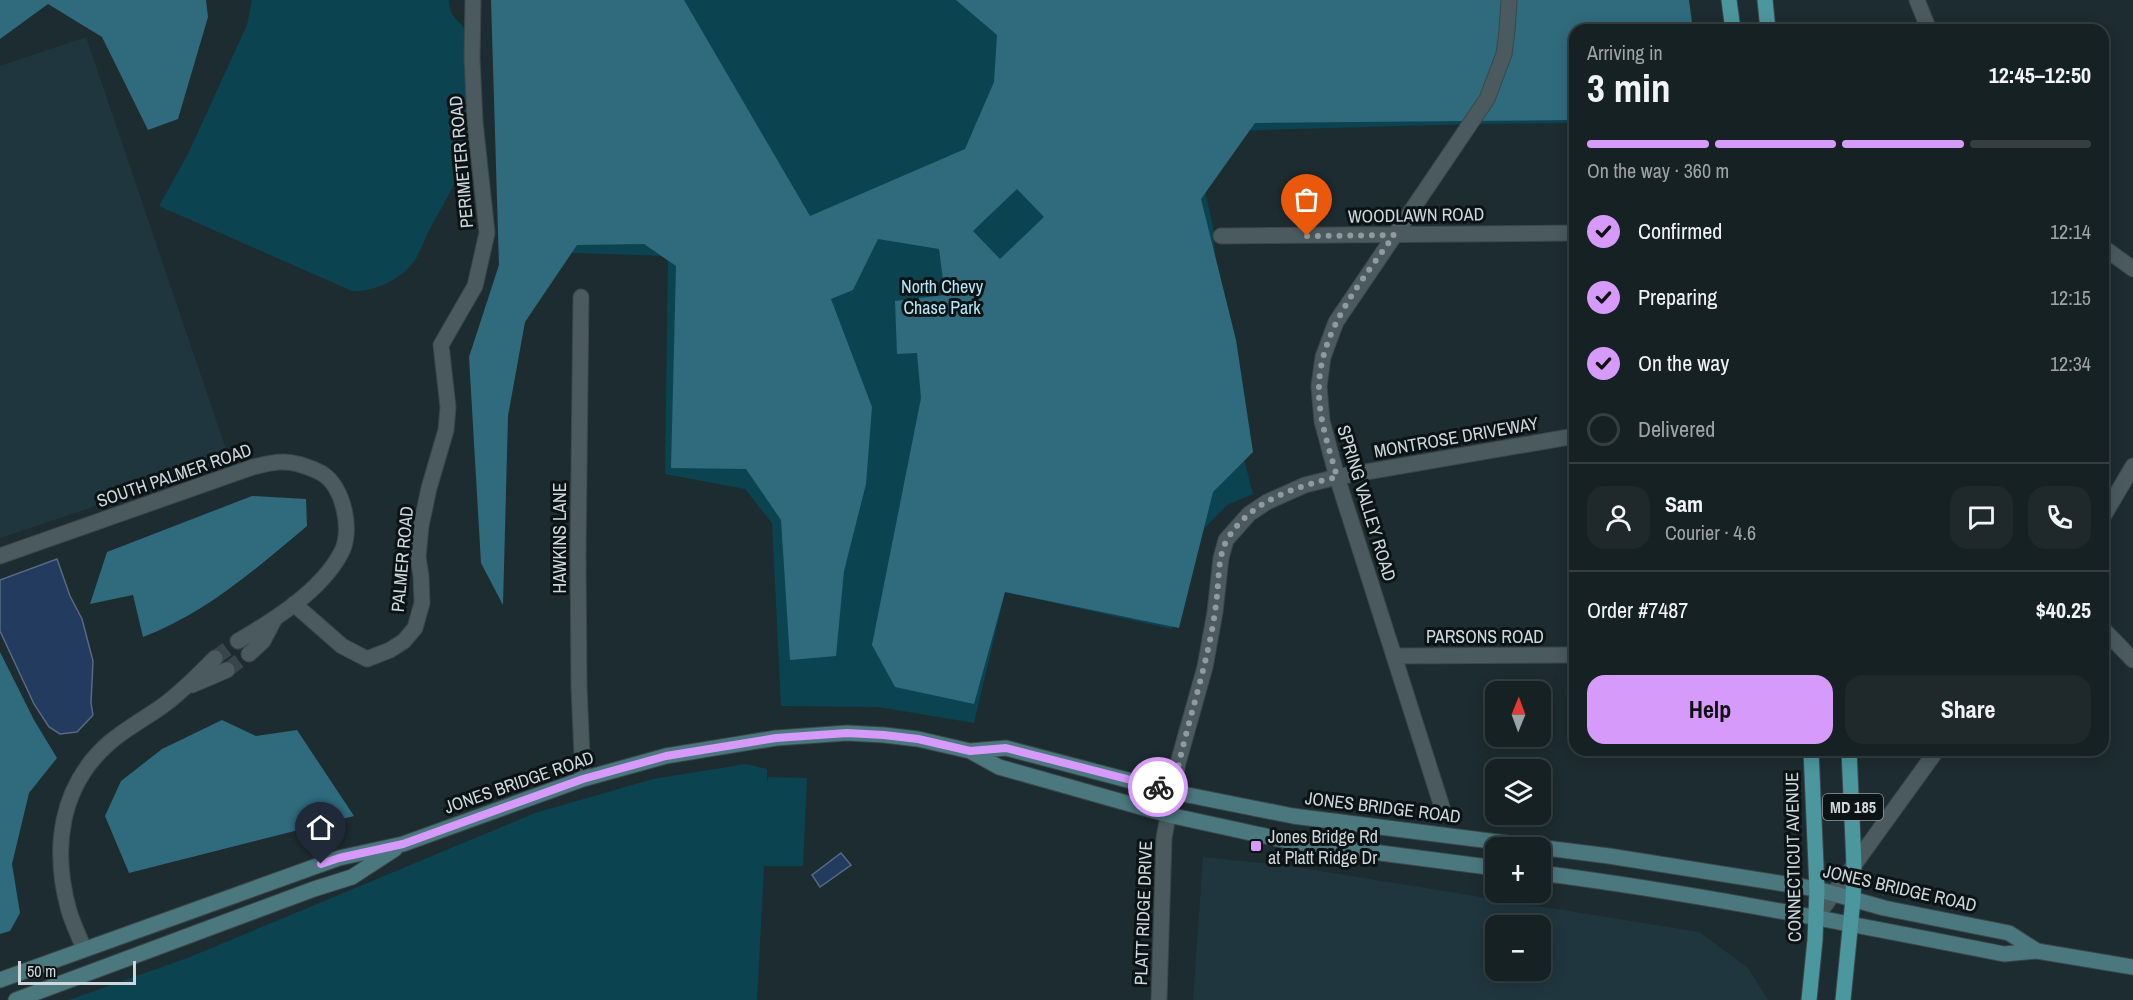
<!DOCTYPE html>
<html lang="en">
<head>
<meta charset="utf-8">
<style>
	:root { --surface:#162124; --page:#1f292c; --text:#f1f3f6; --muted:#9ea3a6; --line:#353e41; --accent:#d69bfa }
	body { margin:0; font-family:"Archivo Narrow",sans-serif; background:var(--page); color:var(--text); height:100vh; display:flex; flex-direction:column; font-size:22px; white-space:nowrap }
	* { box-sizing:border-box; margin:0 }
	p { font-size:20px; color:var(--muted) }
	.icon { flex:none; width:33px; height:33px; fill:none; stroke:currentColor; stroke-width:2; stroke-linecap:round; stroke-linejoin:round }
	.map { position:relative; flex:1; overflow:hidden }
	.panel { position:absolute; left:1569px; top:24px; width:540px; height:732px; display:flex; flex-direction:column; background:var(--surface); border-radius:18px; box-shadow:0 3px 15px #0003,0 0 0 2px var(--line) }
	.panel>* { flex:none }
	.needle { width:39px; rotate:1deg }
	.fabs { position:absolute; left:1485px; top:681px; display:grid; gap:12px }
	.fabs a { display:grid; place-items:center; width:66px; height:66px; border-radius:12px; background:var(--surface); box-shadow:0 3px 15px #0003,0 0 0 2px var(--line); font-size:30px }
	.scale { position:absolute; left:18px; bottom:15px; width:118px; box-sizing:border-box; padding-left:6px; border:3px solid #ced7db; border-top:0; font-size:16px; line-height:21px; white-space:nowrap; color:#ced7db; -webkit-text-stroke:4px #0c1315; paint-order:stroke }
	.pin { position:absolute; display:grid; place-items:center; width:51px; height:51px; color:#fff; margin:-62px -26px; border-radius:50% 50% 50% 0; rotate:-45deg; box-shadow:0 0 6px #0007 }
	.pin .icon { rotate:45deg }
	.courier { position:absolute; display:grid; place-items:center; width:60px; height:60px; margin:-30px; border:4px solid #d69bfa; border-radius:50%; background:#fff; color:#222; box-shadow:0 2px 8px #0007 }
	.head em { font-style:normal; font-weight:700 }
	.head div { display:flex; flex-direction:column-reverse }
	.head { display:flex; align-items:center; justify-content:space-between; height:102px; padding:0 18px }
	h1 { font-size:39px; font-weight:700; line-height:45px }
	.bar { display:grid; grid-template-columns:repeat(4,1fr); gap:9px 6px; align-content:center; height:72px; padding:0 18px }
	.bar i { height:8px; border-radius:4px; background:var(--line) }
	.bar .current { background:var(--accent) }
	.bar p { grid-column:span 4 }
	.line { display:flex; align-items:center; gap:15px; padding:0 18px; border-top:2px solid var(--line) }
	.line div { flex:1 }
	.round { display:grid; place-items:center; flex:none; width:63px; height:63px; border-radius:18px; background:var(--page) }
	ol { padding:0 18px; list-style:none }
	li { display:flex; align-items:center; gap:18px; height:66px }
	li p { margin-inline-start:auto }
	li .icon { padding:6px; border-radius:50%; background:var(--accent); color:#111; stroke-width:4 }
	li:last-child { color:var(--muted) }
	li i { width:33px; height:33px; border:3px solid var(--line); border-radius:50% }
	.action { display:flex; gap:12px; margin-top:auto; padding:12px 18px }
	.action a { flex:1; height:69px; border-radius:18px; background:var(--accent); color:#111; font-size:24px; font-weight:700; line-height:69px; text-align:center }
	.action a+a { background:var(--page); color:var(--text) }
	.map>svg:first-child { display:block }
	.built { fill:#20363e; fill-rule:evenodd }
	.green { fill:#0c4351 }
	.forest { fill:#2f6b7d; fill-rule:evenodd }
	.water { fill:#223b5e; stroke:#566a84; stroke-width:1.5 }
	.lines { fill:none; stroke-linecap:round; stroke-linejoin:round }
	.minor-tunnel { stroke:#38464a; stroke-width:15; stroke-dasharray:15 8; stroke-linecap:butt }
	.minor-casing { stroke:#3a474b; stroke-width:17 }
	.tertiary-casing { stroke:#3a474b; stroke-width:17 }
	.secondary-casing { stroke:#3a474b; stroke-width:17 }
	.primary-casing { stroke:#3a474b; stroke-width:17 }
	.minor { stroke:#4a5a5f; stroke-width:15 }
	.tertiary { stroke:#4a5a5f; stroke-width:15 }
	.secondary { stroke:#4b787e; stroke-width:15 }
	.primary { stroke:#4c969d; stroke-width:15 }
	.done { stroke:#909b9f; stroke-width:6; stroke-dasharray:0 10.8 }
	.route { stroke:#d69bfa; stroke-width:8 }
	.poi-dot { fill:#d69bfa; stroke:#0c1315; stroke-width:2 }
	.labels { text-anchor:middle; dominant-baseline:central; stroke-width:6; stroke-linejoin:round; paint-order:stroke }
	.shield { fill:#0c1315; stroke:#949ca0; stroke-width:1.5 }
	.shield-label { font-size:16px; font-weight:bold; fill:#ced7db }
	.street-label { font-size:18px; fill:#ced7db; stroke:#0c1315 }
	.park-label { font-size:18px; fill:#b3e7f9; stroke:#0c1315 }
	.poi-label { font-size:18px; fill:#ced7db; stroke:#0c1315; text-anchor:start }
</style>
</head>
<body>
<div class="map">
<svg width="2133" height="1000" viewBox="0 0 2133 1000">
	<rect width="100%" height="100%" fill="#1d2c30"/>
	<path class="built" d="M 86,37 L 230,461 L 0,538 L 0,66 Z
		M 1203,857 L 1289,866 L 1699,932 L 1748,968 L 1768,1000 L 1193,1000 ZM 1496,926 L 1540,926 L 1540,970 L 1496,970 Z"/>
	<path class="green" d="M 252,0 L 449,0 C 450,22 460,17 467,34 C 468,66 474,118 467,149 C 462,174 443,205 431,227 C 424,239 421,253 412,264 C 398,281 373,292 352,291 L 159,206 L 188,154 L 247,25 Z
		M 509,0 L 1673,0 L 1575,30 L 1575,123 L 1470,124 L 1231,131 L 1199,166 L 1213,226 L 1223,378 L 1253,494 L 1227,505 L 1191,542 L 1172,629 L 1005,592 L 974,723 L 878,707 L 781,706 L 772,523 L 745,489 L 665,474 L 668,256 L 517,251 Z
		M 746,764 L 767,769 L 767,784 L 768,777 L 807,778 L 803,866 L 764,866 L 757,1000 L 69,1000 L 190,957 L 535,813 L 653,779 Z"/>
	<path class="forest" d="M 0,0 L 206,0 L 208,17 L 178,119 L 148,130 L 102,37 L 48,4 L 0,39 Z
		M 491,0 L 684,0 L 810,216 L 965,149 L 994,82 L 997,35 L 956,0 L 1689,0 L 1693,30 L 1575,30 L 1575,120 L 1255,123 L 1201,199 L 1236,340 L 1253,452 L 1213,492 L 1179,628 L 1005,592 L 974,704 L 895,687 L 872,645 L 921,398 L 917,353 L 897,354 L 895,301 L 945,295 L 939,249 L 878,239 L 853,290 L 831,299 L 872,407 L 866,484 L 844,571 L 836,656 L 790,660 L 781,520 L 746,469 L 671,468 L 676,266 L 644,244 L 577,245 L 525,322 L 508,416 L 503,605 L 481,563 L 469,357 L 499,265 ZM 1017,189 L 1044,217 L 1000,259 L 973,231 Z
		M 252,496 L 306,499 L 307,526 C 257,568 205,614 143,637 L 133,595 L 90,604 L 107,552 Z
		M 0,652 L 34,720 L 57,758 L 29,793 L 12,864 L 20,913 L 10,931 L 0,934 Z
		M 222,720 L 256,736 L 297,730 L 354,816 L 129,873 L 105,816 L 121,781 L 162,749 Z"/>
	<path class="water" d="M 57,559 L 70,596 L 82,619 L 93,661 L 91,703 L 93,715 L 77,732 L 60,734 L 49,727 L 34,704 L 0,631 L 0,580 Z
		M 841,853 L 851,865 L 820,887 L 812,875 Z"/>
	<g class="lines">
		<path class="minor-tunnel" d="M 215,658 L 238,641
			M 227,670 L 249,654"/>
		<defs>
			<path id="minor" d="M 1917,0 L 1929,30
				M 1221,236 L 1575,233
				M 2103,247 L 2133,269
				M 581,297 L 578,554 L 579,687 L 583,779
				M 0,556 L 253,467 C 267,464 283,459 298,464 C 305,466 316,470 323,474 C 344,488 353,532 341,553 C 321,591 274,620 238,641
				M 294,604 L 342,646 L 367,659 L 390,650 L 404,641 L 415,628 L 422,603 L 421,576 L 418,557 L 421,526 L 429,488 L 446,430 L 448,407 L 441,345 L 475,286 L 487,233 L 475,122 L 472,58 L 473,0
				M 2103,629 L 2133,660
				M 249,654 L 263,641 L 274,620
				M 1394,656 L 1575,655
				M 192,685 L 227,670
				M 1442,807 L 1337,477 L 1322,421 L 1319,386 L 1323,357 L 1336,322 L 1487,99 L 1504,54 L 1507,31 L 1509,0
				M 84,949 C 79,936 73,924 69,911 C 52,850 59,787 109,743 C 125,729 144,719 161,707 C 181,693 198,675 215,658
				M 1159,1000 L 1164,838 L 1178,763 L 1205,667 L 1215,612 L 1221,558 L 1226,540 L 1249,514 L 1267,502 L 1305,485 L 1337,477 L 1575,436"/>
			<path id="tertiary" d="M 2103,517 L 2133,466
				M 1815,919 L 1937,750"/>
			<path id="secondary" d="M 970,751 L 1006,748 L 1173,792 L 1293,816 L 1609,856 L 1817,889 L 1884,908 L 2009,933 L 2037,951
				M 1540,873 C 1696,893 1850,924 2004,954 L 2037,951 L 2133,967
				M 0,980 L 339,858 L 403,844 L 583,779 L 666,756 L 776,738 L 847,733 L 884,735 L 918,739 L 970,751 L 999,767 L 1169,815 L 1288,841 L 1496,868
				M 16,1000 L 314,889 L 352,877 L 395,849"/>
			<path id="primary" d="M 1729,0 L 1733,30
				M 1765,0 L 1768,30
				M 1809,1000 L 1815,940 L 1817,889 L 1811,750
				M 1843,1000 L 1853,899 L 1854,865 L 1849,750"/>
		</defs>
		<use href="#minor" class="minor-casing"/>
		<use href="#tertiary" class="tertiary-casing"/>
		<use href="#secondary" class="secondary-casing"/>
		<use href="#primary" class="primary-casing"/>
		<use href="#minor" class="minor"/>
		<use href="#tertiary" class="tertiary"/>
		<use href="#secondary" class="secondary"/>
		<use href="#primary" class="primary"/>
	</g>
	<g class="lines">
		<path class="done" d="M 1158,787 L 1173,792 C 1185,725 1210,663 1217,596 C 1219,578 1218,554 1228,538 C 1252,500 1295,487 1337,477 C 1329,448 1318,417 1319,387 C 1320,329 1363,280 1394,235 L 1307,236"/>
		<path class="route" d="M 321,864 L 339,858 L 403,844 L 583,779 L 666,756 L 776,738 L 847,733 L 884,735 L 918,739 L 970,751 L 1006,748 L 1158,787"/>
	</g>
	<rect class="poi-dot" x="1250" y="840" width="12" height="12" rx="3"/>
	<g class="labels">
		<rect class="shield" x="1823" y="794" width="60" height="26" rx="4.5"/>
		<g class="shield-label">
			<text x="1853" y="807">MD 185</text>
		</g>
		<g class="street-label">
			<text transform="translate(461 162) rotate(-95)">PERIMETER ROAD</text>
			<text transform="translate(1416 215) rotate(-1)">WOODLAWN ROAD</text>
			<text transform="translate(1456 437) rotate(-10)">MONTROSE DRIVEWAY</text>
			<text transform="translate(174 475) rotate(-19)">SOUTH PALMER ROAD</text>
			<text transform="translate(1367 503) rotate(73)">SPRING VALLEY ROAD</text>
			<text transform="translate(559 538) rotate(-90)">HAWKINS LANE</text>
			<text transform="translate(402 559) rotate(-85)">PALMER ROAD</text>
			<text x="1485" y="636">PARSONS ROAD</text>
			<text transform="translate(519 782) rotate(-19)">JONES BRIDGE ROAD</text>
			<text transform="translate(1383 807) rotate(7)">JONES BRIDGE ROAD</text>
			<text transform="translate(1793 857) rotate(-91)">CONNECTICUT AVENUE</text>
			<text transform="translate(1900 888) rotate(13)">JONES BRIDGE ROAD</text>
			<text transform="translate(1143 913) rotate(-88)">PLATT RIDGE DRIVE</text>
		</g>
		<g class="park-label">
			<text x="942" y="286">North Chevy<tspan x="942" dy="21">Chase Park</tspan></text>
		</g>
		<g class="poi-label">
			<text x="1268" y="836">Jones Bridge Rd<tspan x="1268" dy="21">at Platt Ridge Dr</tspan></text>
		</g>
	</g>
</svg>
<div class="fabs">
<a><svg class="needle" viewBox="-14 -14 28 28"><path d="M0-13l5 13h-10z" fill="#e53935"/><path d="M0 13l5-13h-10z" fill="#9ea3a6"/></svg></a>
<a><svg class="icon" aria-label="layers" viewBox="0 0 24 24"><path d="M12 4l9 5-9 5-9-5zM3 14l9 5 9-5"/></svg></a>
<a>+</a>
<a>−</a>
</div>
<div class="scale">50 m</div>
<div class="pin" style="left:1307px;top:236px;background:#ea580c"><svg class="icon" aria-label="bag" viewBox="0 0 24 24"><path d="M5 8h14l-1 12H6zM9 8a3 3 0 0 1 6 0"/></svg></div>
<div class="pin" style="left:321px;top:864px;background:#1f2937"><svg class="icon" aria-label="home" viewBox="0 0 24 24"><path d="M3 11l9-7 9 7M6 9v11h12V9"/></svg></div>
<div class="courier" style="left:1158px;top:787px"><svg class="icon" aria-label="bike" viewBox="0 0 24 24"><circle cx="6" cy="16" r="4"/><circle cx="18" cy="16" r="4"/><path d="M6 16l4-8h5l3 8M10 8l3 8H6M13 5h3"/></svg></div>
<section class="panel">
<div class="head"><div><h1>3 min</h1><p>Arriving in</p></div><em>12:45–12:50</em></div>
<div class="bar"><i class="current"></i><i class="current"></i><i class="current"></i><i></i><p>On the way · 360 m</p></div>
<ol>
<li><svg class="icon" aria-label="check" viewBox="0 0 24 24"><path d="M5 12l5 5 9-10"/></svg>Confirmed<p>12:14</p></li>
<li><svg class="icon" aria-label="check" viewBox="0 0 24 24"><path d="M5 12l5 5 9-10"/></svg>Preparing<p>12:15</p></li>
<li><svg class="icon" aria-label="check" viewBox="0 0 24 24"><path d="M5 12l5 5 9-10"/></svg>On the way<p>12:34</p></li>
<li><i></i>Delivered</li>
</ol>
<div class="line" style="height:108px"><a class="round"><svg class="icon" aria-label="person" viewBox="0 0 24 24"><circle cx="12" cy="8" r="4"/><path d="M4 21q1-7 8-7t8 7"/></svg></a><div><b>Sam</b><p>Courier · 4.6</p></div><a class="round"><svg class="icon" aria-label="chat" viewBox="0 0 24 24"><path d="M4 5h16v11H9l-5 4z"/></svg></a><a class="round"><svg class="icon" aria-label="phone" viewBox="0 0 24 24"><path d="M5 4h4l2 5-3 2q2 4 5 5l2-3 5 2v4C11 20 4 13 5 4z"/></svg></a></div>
<div class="line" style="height:78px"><div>Order #7487</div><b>$40.25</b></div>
<div class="action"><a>Help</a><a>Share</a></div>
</section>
</div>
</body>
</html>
